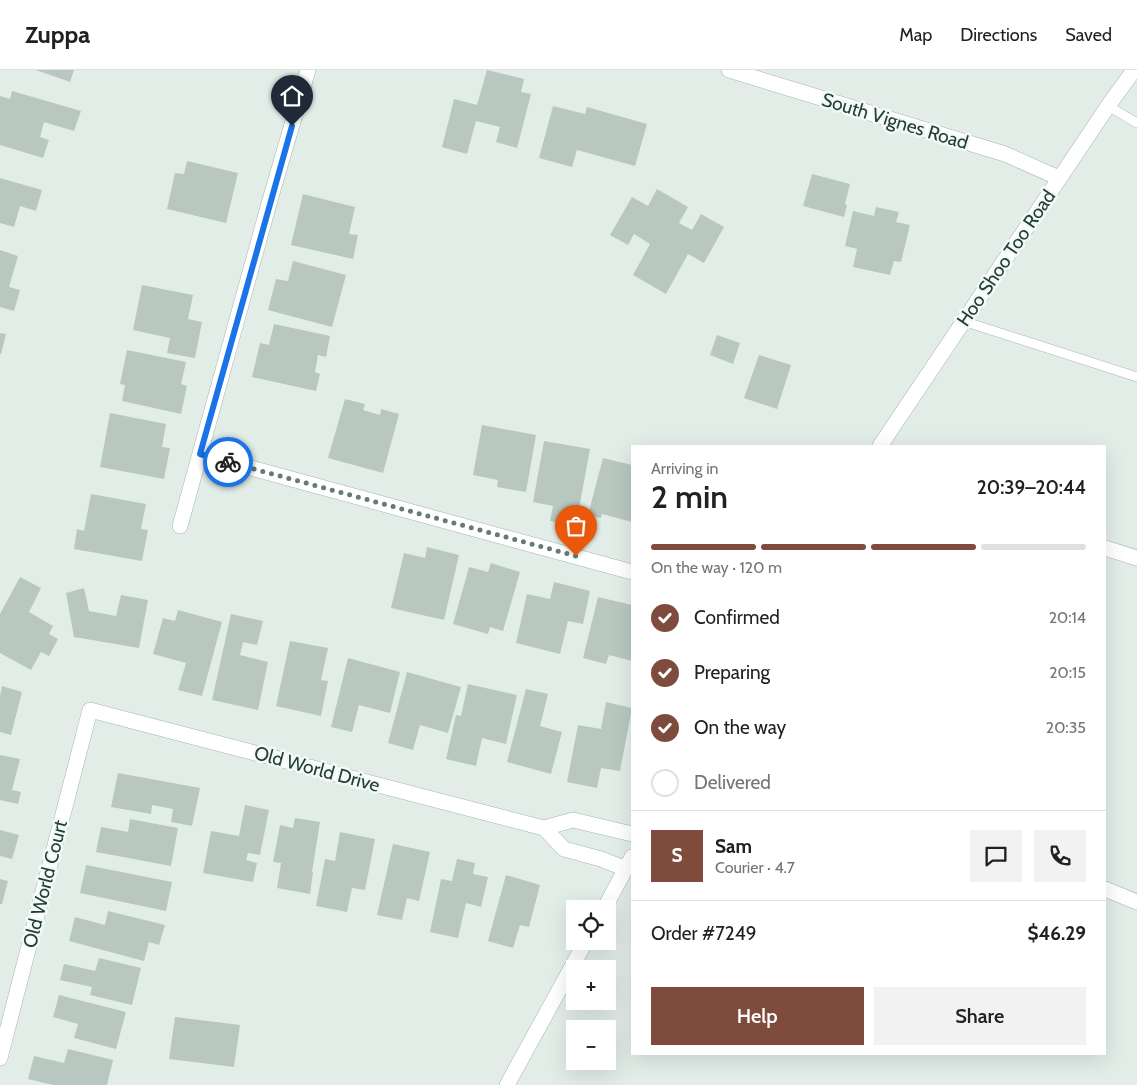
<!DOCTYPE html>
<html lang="en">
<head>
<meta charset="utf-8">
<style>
	:root { --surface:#fff; --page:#f2f2f2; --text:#202124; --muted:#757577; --line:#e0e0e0; --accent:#7f4b3c }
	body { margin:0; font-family:Cabin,sans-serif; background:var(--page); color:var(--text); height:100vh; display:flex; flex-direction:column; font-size:19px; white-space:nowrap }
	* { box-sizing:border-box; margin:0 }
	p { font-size:16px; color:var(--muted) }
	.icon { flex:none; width:28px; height:28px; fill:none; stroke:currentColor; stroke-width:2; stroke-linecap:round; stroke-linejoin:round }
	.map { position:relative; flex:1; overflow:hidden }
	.sheet { position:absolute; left:631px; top:375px; width:475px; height:610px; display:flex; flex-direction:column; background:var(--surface); border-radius:0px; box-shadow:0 5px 20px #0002 }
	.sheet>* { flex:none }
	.buttons { position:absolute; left:566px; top:830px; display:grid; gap:10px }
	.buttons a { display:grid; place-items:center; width:50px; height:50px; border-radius:0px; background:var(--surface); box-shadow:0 5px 20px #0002; font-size:25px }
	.pin { position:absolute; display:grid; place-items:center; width:42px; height:42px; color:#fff; margin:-51px -21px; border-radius:50% 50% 50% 0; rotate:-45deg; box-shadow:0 0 5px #0007 }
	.pin .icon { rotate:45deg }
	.courier { position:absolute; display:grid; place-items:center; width:50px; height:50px; margin:-25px; border:4px solid #1a73e8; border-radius:50%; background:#fff; color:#222; box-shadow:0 1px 6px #0007 }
	.headline em { font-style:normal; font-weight:600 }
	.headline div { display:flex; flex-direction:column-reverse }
	.headline { display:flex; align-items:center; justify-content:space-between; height:85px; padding:0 20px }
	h1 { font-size:32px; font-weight:600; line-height:38px }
	.bar { display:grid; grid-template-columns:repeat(4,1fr); gap:8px 5px; align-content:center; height:60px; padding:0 20px }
	.bar i { height:6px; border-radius:4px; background:var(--line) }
	.bar .active { background:var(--accent) }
	.bar p { grid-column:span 4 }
	.line { display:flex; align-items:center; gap:12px; padding:0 20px; border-top:1px solid var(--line) }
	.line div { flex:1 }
	.round { display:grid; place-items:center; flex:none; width:52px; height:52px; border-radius:0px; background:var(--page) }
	ol { padding:0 20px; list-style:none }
	li { display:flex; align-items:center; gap:15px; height:55px }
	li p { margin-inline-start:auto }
	li .icon { padding:5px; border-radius:50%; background:var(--accent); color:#fff; stroke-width:4 }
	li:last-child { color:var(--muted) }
	li i { width:28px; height:28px; border:2px solid var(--line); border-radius:50% }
	.primary-button { display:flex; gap:10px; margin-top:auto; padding:10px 20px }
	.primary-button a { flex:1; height:58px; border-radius:0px; background:var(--accent); color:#fff; font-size:20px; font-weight:600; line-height:58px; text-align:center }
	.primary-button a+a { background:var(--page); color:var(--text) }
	header { display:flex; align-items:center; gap:30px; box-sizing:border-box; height:70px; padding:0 25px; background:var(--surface); border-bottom:1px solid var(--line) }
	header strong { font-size:24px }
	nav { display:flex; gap:28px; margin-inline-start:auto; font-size:18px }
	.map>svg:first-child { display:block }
	.building { fill:#b8c8c1 }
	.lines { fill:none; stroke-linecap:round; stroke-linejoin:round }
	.service-casing { stroke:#a5b5af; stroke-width:10 }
	.minor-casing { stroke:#a5b5af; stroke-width:16 }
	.tertiary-casing { stroke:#a5b5af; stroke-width:16 }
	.service { stroke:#fff; stroke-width:9 }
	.minor { stroke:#fff; stroke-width:15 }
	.tertiary { stroke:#fff; stroke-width:15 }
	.done { stroke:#657b74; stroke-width:5; stroke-dasharray:0 9 }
	.route { stroke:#1a73e8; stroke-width:6 }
	.labels { text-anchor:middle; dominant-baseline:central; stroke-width:5; stroke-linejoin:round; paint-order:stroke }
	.street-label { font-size:19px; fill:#223e36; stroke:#f3f9f6 }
</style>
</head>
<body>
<header>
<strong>Zuppa</strong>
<nav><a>Map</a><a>Directions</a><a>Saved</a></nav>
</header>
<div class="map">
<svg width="1137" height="1015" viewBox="0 0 1137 1015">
	<rect width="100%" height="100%" fill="#e2ede8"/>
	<path class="building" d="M 36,0 L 74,0 L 70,12 Z
		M 487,0 L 524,9 L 521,22 L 531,24 L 517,78 L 496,72 L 500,57 L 476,51 L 467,84 L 442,77 L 454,29 L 477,35 Z
		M 12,21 L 81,41 L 74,61 L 44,52 L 40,67 L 49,70 L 43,88 L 0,75 L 0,26 L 10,29 Z
		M 553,36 L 585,44 L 587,37 L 647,54 L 635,96 L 577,80 L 572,97 L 539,88 Z
		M 187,91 L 238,103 L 226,153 L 167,139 L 175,103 L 184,104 Z
		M 812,104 L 850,114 L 845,134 L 847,135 L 844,147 L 803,136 Z
		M 0,108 L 42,120 L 36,141 L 20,136 L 14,157 L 0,153 Z
		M 657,119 L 688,137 L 679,153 L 692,160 L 701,144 L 724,157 L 704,193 L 688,184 L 666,224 L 633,205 L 650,174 L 634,164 L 628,175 L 610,165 L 632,127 L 648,136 Z
		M 303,124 L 355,137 L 349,164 L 358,165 L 353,189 L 291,175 Z
		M 876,137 L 899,142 L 896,152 L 910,155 L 901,192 L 894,191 L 890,205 L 853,197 L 857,179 L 845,176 L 853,141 L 874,146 Z
		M 0,180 L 18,186 L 9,217 L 20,220 L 14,241 L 0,237 Z
		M 293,191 L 346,205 L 332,257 L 268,240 L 276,209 L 288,211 Z
		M 142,215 L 193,225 L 188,249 L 202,252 L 195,288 L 167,283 L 170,268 L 133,260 Z
		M 274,254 L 330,266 L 326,287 L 318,285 L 315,302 L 320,304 L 316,321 L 252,307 L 260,273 L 269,275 Z
		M 0,263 L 6,264 L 1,284 L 0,284 Z
		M 717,265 L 740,273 L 733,294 L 710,285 Z
		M 127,280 L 186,292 L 181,314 L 187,316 L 181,344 L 122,331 L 125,315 L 120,314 Z
		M 759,285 L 791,295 L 777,339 L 744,328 Z
		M 345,329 L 365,334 L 363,340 L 380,345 L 381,339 L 399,344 L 383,403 L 328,388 Z
		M 110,343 L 166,354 L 162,377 L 170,378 L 164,409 L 100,397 Z
		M 482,355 L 536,365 L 526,422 L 497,417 L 498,410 L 473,405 Z
		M 544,371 L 590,379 L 576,455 L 550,451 L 553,436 L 533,432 Z
		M 603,388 L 632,395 L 632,452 L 602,444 L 601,448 L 588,445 Z
		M 91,424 L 146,434 L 141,459 L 148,460 L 142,491 L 74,479 L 77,459 L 84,461 Z
		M 427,477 L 459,485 L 444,550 L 391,538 L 404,483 L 425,488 Z
		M 491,493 L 520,502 L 503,561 L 490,557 L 488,564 L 453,554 L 469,497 L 488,502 Z
		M 20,507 L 41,518 L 29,542 L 53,556 L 49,564 L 58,569 L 49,586 L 41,582 L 31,600 L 0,583 L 0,544 Z
		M 554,512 L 590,521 L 583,554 L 568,551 L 560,584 L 516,573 L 527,524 L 550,529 Z
		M 84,518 L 89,541 L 116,546 L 121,525 L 148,530 L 139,578 L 74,567 L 66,523 Z
		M 598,527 L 632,535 L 632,591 L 609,585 L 606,594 L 583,588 Z
		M 178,540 L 222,552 L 202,626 L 178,620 L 186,593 L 153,584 L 163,548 L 175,551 Z
		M 231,544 L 263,551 L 257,575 L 243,572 L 240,585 L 268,592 L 258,640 L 212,630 Z
		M 290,571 L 328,578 L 321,610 L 328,611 L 321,646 L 276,636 Z
		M 348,588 L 400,602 L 390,643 L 359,635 L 352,662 L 331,657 Z
		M 407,602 L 461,617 L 448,663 L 420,655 L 413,680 L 388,673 Z
		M 468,614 L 517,625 L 506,674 L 482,668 L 476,696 L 446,689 L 456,645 L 461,646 Z
		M 2,616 L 22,622 L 11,665 L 0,662 L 0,626 Z
		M 526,619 L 548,624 L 540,656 L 562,662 L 551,704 L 507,692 Z
		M 606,632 L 632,638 L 620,701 L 601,698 L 597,718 L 567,712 L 578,655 L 601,659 Z
		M 0,685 L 20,689 L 12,720 L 21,722 L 18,734 L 0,730 Z
		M 118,703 L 200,718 L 192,756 L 171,752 L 173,739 L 152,735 L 151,744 L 111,737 Z
		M 245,735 L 269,740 L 260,785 L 248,783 L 246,790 L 257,793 L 253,812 L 203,803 L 211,761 L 239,766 Z
		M 295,748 L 320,752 L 312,802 L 313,802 L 310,824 L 277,818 L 281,793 L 273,792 L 280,755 L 293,758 Z
		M 130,749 L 178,758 L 171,796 L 96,782 L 101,757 L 128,762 Z
		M 0,760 L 19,765 L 12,789 L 0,786 Z
		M 340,762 L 375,769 L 365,820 L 352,818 L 347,842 L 316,836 L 325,789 L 335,791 Z
		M 393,774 L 430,782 L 419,831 L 407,828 L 402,850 L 377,845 Z
		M 457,789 L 475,793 L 473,804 L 488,807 L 481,837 L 466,833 L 458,868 L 430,862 L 441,809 L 452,811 Z
		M 86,795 L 172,812 L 166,841 L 80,823 Z
		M 506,805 L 540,815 L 529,857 L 520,855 L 513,878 L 488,871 Z
		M 0,809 L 8,811 L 2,834 L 0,834 Z
		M 108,841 L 165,855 L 159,875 L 149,872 L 144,891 L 69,871 L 75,847 L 105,855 Z
		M 99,888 L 141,898 L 132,935 L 90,925 L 92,917 L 60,910 L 64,894 L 95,901 Z
		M 59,925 L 126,942 L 116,979 L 74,968 L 78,954 L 53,947 Z
		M 175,947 L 240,955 L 234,997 L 169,989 Z
		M 68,979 L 113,990 L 107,1015 L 53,1015 L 28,1009 L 34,986 L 64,993 Z"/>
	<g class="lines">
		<defs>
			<path id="service" d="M 1108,36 L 1137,53
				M 963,251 L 1137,307"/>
			<path id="minor" d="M 729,0 L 1005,84 L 1059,108
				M 200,384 L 632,502
				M 180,456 L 270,130 L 308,0
				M 1105,478 L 1137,488
				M 544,758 L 564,779 L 601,789 L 626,799
				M 1105,819 L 1137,832
				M 0,988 L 90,640 L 544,758 L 573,750 L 632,764"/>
			<path id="tertiary" d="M 880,376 L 1108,36 L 1134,0
				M 604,839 L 632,787
				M 507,1015 L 586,871"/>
		</defs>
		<use href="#service" class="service-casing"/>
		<use href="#minor" class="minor-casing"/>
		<use href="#tertiary" class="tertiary-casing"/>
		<use href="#service" class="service"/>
		<use href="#minor" class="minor"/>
		<use href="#tertiary" class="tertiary"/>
	</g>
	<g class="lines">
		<path class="done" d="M 228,392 L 576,486"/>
		<path class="route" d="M 228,392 L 200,384 L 292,56"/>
	</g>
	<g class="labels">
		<g class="street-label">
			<text transform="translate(895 51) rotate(17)">South Vignes Road</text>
			<text transform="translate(1006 188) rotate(-56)">Hoo Shoo Too Road</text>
			<text transform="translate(317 699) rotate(15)">Old World Drive</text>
			<text transform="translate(45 814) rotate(-76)">Old World Court</text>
		</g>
	</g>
</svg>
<div class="buttons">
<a><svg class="icon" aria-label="locate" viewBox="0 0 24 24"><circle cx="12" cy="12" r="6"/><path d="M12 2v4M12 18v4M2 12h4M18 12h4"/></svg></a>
<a>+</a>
<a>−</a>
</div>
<div class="pin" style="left:576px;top:486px;background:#ea580c"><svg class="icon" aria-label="bag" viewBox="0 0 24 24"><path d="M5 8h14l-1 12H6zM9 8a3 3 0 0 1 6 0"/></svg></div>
<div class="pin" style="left:292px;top:56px;background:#1f2937"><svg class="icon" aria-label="home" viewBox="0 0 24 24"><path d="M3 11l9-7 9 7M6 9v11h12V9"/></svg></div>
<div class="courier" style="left:228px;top:392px"><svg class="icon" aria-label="bike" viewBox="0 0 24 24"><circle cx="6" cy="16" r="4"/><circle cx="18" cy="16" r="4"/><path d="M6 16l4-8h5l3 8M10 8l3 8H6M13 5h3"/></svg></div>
<section class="sheet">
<div class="headline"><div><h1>2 min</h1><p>Arriving in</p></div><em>20:39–20:44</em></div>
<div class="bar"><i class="active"></i><i class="active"></i><i class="active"></i><i></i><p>On the way · 120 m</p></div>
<ol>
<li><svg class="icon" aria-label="check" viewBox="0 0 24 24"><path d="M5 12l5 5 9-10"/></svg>Confirmed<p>20:14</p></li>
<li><svg class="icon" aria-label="check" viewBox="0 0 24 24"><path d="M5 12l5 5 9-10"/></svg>Preparing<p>20:15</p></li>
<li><svg class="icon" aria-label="check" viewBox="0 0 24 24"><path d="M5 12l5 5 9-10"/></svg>On the way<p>20:35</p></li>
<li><i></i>Delivered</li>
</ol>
<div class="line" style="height:90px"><b class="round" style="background:var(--accent);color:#fff">S</b><div><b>Sam</b><p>Courier · 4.7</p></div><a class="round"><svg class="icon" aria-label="chat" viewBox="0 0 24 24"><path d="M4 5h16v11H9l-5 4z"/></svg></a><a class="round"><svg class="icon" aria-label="phone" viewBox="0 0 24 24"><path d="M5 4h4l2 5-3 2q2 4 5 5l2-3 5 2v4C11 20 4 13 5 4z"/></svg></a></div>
<div class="line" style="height:65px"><div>Order #7249</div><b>$46.29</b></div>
<div class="primary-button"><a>Help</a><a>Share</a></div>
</section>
</div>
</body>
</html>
